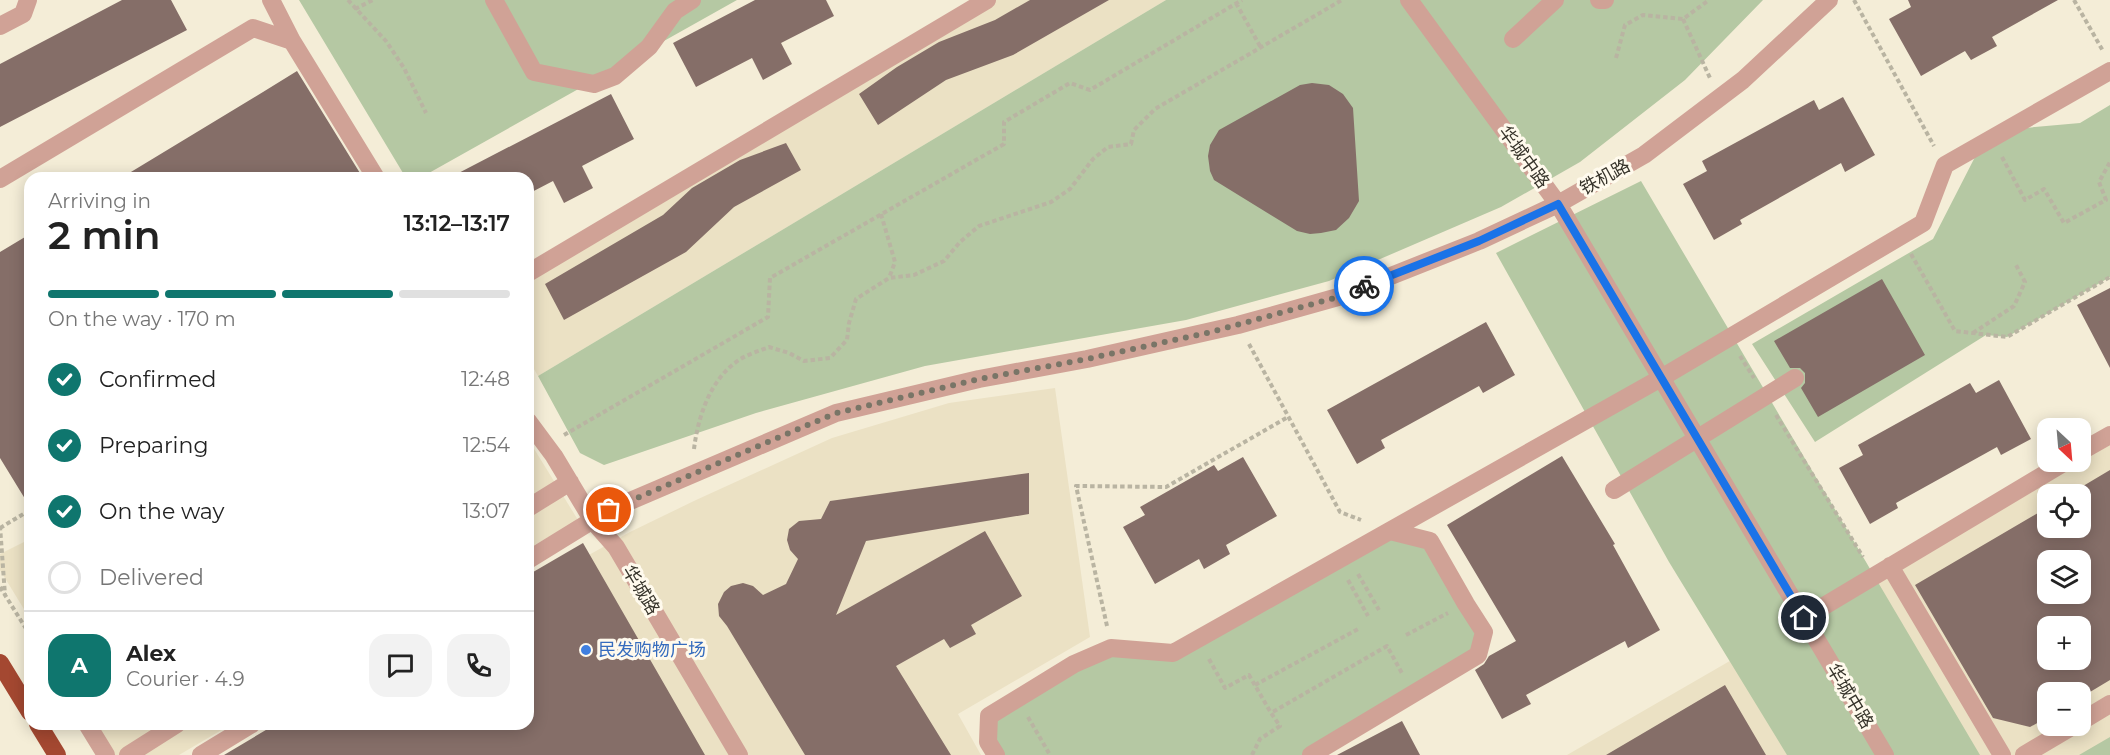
<!DOCTYPE html>
<html lang="en">
<head>
<meta charset="utf-8">
<style>
	:root { --surface:#fff; --page:#f2f2f2; --text:#222; --muted:#767676; --line:#e0e0e0; --accent:#0f766e }
	body { margin:0; font-family:Montserrat,"Noto Sans SC",sans-serif; background:var(--page); color:var(--text); height:100vh; display:flex; flex-direction:column; font-size:22px; white-space:nowrap }
	* { box-sizing:border-box; margin:0 }
	p { font-size:20px; color:var(--muted) }
	.icon { flex:none; width:33px; height:33px; fill:none; stroke:currentColor; stroke-width:2; stroke-linecap:round; stroke-linejoin:round }
	.map { position:relative; flex:1; overflow:hidden }
	.sheet { position:absolute; left:24px; top:172px; width:510px; height:558px; display:flex; flex-direction:column; background:var(--surface); border-radius:18px; box-shadow:0 3px 15px #0003 }
	.sheet>* { flex:none }
	.needle { width:39px; rotate:154deg }
	.buttons { position:absolute; left:2037px; top:418px; display:grid; gap:12px }
	.buttons a { display:grid; place-items:center; width:54px; height:54px; border-radius:12px; background:var(--surface); box-shadow:0 3px 15px #0003; font-size:30px }
	.pin { position:absolute; display:grid; place-items:center; width:51px; height:51px; color:#fff; margin:-26px; border:3px solid #fff; border-radius:50%; box-shadow:0 2px 6px #0007 }
	.courier { position:absolute; display:grid; place-items:center; width:60px; height:60px; margin:-30px; border:4px solid #1a73e8; border-radius:50%; background:#fff; color:#222; box-shadow:0 2px 8px #0007 }
	.summary em { font-style:normal; font-weight:600 }
	.summary div { display:flex; flex-direction:column-reverse }
	.summary { display:flex; align-items:center; justify-content:space-between; height:102px; padding:0 24px }
	h1 { font-size:39px; font-weight:600; line-height:45px }
	.bar { display:grid; grid-template-columns:repeat(4,1fr); gap:9px 6px; align-content:center; height:72px; padding:0 24px }
	.bar i { height:8px; border-radius:4px; background:var(--line) }
	.bar .on { background:var(--accent) }
	.bar p { grid-column:span 4 }
	.line { display:flex; align-items:center; gap:15px; padding:0 24px; border-top:2px solid var(--line) }
	.line div { flex:1 }
	.round { display:grid; place-items:center; flex:none; width:63px; height:63px; border-radius:18px; background:var(--page) }
	ol { padding:0 24px; list-style:none }
	li { display:flex; align-items:center; gap:18px; height:66px }
	li p { margin-inline-start:auto }
	li .icon { padding:6px; border-radius:50%; background:var(--accent); color:#fff; stroke-width:4 }
	li:last-child { color:var(--muted) }
	li i { width:33px; height:33px; border:3px solid var(--line); border-radius:50% }
	.map>svg:first-child { display:block }
	.built { fill:#ebe1c4; fill-rule:evenodd }
	.green { fill:#b5c8a3 }
	.building { fill:#856e68; fill-rule:evenodd }
	.lines { fill:none; stroke-linecap:round; stroke-linejoin:round }
	.path { stroke:#b9b4a2; stroke-width:4; stroke-dasharray:4.5 3; stroke-linecap:butt }
	.minor { stroke:#d0a296; stroke-width:18 }
	.highway { stroke:#a44831; stroke-width:18 }
	.done { stroke:#797567; stroke-width:6; stroke-dasharray:0 10.8 }
	.route { stroke:#1a73e8; stroke-width:8 }
	.shop-dot { fill:#3f7fe0; stroke:#fffaed; stroke-width:2 }
	.labels { text-anchor:middle; dominant-baseline:central; stroke-width:6; stroke-linejoin:round; paint-order:stroke }
	.street-label { font-size:18px; fill:#37342b; stroke:#fffaed }
	.shop-label { font-size:18px; fill:#366cbe; stroke:#fffaed; text-anchor:start }
</style>
</head>
<body>
<div class="map">
<svg width="2110" height="755" viewBox="0 0 2110 755">
	<rect width="100%" height="100%" fill="#f4edd7"/>
	<path class="built" d="M 987,0 L 1166,0 L 538,376 L 528,359 L 528,273 Z
		M 1055,388 L 1090,637 L 958,714 L 981,755 L 236,755 L 528,724 L 528,589 L 630,532 L 696,500 L 832,438 L 949,403 Z
		M 528,439 L 578,520 L 528,549 Z
		M 2110,441 L 2110,755 L 1567,755 L 2074,462 L 2080,462 L 2081,458 ZM 2048,495 L 2080,495 L 2080,528 L 2048,528 ZM 2048,561 L 2080,561 L 2080,594 L 2048,594 ZM 2048,627 L 2080,627 L 2080,660 L 2048,660 ZM 2048,693 L 2080,693 L 2080,726 L 2048,726 Z
		M 30,539 L 30,619 L 0,570 L 0,554 Z
		M 95,725 L 230,725 L 179,755 L 113,755 Z"/>
	<path class="green" d="M 299,0 L 737,0 L 420,178 L 406,178 Z
		M 1166,0 L 1763,0 L 1685,80 L 1580,162 L 1501,207 L 1329,281 L 1186,320 L 925,366 L 756,413 L 604,465 L 580,453 L 538,376 Z
		M 2110,105 L 2110,277 L 2007,337 L 1986,335 L 1815,442 L 1752,344 L 1933,239 L 1975,157 L 2025,128 L 2080,123 Z
		M 1641,181 L 1980,755 L 1787,755 L 1669,562 L 1496,253 Z
		M 1390,531 L 1430,541 L 1484,632 L 1478,655 L 1311,755 L 996,755 L 989,716 L 1111,648 L 1173,653 Z
		M 2110,737 L 2110,755 L 2079,755 Z"/>
	<path class="building" d="M 122,0 L 171,0 L 187,30 L 0,127 L 0,64 Z
		M 755,0 L 826,0 L 834,16 L 781,43 L 792,64 L 763,80 L 752,58 L 696,87 L 673,43 Z
		M 1030,0 L 1109,0 L 1013,55 L 946,80 L 878,125 L 859,94 L 897,67 L 939,42 L 995,20 Z
		M 1908,0 L 2058,0 L 1992,37 L 1997,46 L 1971,60 L 1965,51 L 1921,76 L 1889,19 L 1911,7 Z
		M 297,71 L 363,178 L 121,178 L 263,92 Z
		M 1312,83 L 1329,85 L 1343,94 L 1353,108 L 1359,201 L 1349,218 L 1336,230 L 1321,233 L 1310,234 L 1297,231 L 1214,180 L 1210,171 L 1208,156 L 1210,145 L 1219,130 L 1300,85 Z
		M 611,94 L 634,139 L 582,166 L 593,188 L 564,203 L 553,181 L 528,194 L 528,178 L 449,178 Z
		M 1843,97 L 1875,155 L 1845,172 L 1841,163 L 1740,220 L 1742,224 L 1714,240 L 1683,184 L 1707,171 L 1702,161 L 1814,100 L 1819,110 Z
		M 786,143 L 801,170 L 734,207 L 686,252 L 564,320 L 545,284 L 663,215 L 692,188 L 740,160 Z
		M 30,234 L 30,507 L 0,458 L 0,252 Z
		M 1882,279 L 1925,355 L 1818,417 L 1801,388 L 1805,383 L 1805,373 L 1800,368 L 1790,368 L 1774,341 Z
		M 2110,288 L 2110,368 L 2077,305 Z
		M 1486,322 L 1515,375 L 1483,393 L 1479,386 L 1381,440 L 1385,448 L 1357,464 L 1327,410 Z
		M 1999,380 L 2031,439 L 2001,455 L 1997,447 L 1896,503 L 1898,508 L 1870,524 L 1839,468 L 1863,455 L 1858,445 L 1970,383 L 1976,393 Z
		M 1562,456 L 1615,544 L 1613,545 L 1660,630 L 1628,648 L 1625,641 L 1526,695 L 1531,704 L 1502,719 L 1475,670 L 1484,664 L 1489,656 L 1516,641 L 1447,525 Z
		M 1243,457 L 1277,516 L 1226,545 L 1230,554 L 1204,569 L 1199,559 L 1155,584 L 1123,527 L 1145,515 L 1140,507 L 1214,465 L 1218,471 Z
		M 2110,470 L 2110,680 L 2080,698 L 2080,693 L 2048,693 L 2048,717 L 2030,727 L 1993,718 L 1915,585 L 2048,507 L 2048,528 L 2080,528 L 2080,495 L 2068,495 ZM 2048,561 L 2080,561 L 2080,594 L 2048,594 ZM 2048,627 L 2080,627 L 2080,660 L 2048,660 Z
		M 1029,473 L 1029,514 L 866,541 L 836,615 L 985,531 L 1022,596 L 971,625 L 976,634 L 950,648 L 944,639 L 896,666 L 951,755 L 805,755 L 727,626 L 719,616 L 718,604 L 724,592 L 731,586 L 743,583 L 753,586 L 763,595 L 786,584 L 798,559 L 790,550 L 787,540 L 789,529 L 799,521 L 821,519 L 830,501 Z
		M 583,543 L 705,755 L 224,755 L 276,724 L 528,724 L 528,575 Z
		M 1725,685 L 1766,755 L 1606,755 Z
		M 1402,721 L 1420,755 L 1337,755 Z"/>
	<g class="lines">
		<path class="path" d="M 348,0 L 386,41 L 404,68 L 426,113
			M 1854,0 L 1934,146
			M 2074,0 L 2103,51
			M 1236,3 L 1261,48
			M 355,9 L 373,0
			M 1683,19 L 1710,78
			M 1616,58 L 1625,25 L 1643,15 L 1683,19 L 1709,0
			M 2002,157 L 2025,200 L 2044,189 L 2064,223 L 2106,200 L 2099,182 L 2110,162
			M 881,214 L 895,262 L 889,278
			M 1911,254 L 1955,331 L 2007,337 L 2110,277
			M 1973,333 L 2014,306 L 2025,282 L 2016,265
			M 1249,344 L 1340,512 L 1361,520
			M 1740,356 L 1754,378
			M 1776,415 L 1863,557
			M 564,435 L 768,317 L 770,278 L 1004,144 L 1004,122 L 1070,83 L 1090,90 L 1242,0
			M 694,449 C 698,417 710,379 739,360 C 748,354 759,351 769,347 L 789,353 L 804,361 L 830,358 L 847,340 L 849,323 L 856,299 L 889,278 L 914,275 L 944,261 L 960,242 L 979,226 L 1051,202 L 1070,189 L 1093,159 L 1108,147 L 1131,144 L 1134,130 L 1155,109 L 1342,0
			M 0,526 L 5,595
			M 0,528 L 30,510
			M 1358,574 L 1379,610
			M 1348,580 L 1368,616
			M 0,587 L 30,635
			M 1107,626 L 1076,486 L 1166,487 L 1288,417
			M 1406,635 L 1448,613
			M 1209,659 L 1225,688 L 1249,675 L 1271,713
			M 1255,685 L 1360,628
			M 1028,717 L 1050,755
			M 1252,755 L 1260,739 L 1280,726 L 1271,713 L 1387,646 L 1403,675"/>
		<path class="minor" d="M 271,0 L 292,41
			M 494,0 L 534,72 L 594,84 L 615,76 L 649,47 L 675,11 L 692,0
			M 1409,0 L 1558,204 L 1885,755
			M 1599,0 L 1605,0
			M 0,26 L 23,14 L 28,0
			M 1513,39 L 1555,0
			M 0,179 L 253,28 L 292,41 L 376,178
			M 528,273 L 987,0
			M 528,421 L 554,456 L 593,521 L 616,547 L 739,755
			M 2080,452 L 2110,435
			M 1614,490 L 1795,378
			M 528,508 L 570,482
			M 528,560 L 609,510 L 836,413 L 979,379 L 1087,359 L 1238,325 L 1338,297 L 1479,241 L 1558,204 L 1644,155 L 1743,80 L 1829,0
			M 1890,566 L 2002,755
			M 1804,618 L 2065,462
			M 2080,722 L 2110,704
			M 87,724 L 106,755
			M 128,755 L 177,724
			M 201,755 L 252,724
			M 996,755 L 988,742 L 989,716 L 1074,664 L 1111,648 L 1173,653 L 1661,378 L 1923,223 L 1945,165 L 2110,71
			M 1311,755 L 1478,655 L 1484,632 L 1466,604 L 1430,541 L 1390,531
			M 2024,755 L 2073,726"/>
		<path class="highway" d="M 0,663 L 30,712
			M 38,724 L 57,755"/>
	</g>
	<g class="lines">
		<path class="done" d="M 609,510 L 836,413 L 979,379 L 1087,359 L 1211,332 L 1338,297 L 1364,286"/>
		<path class="route" d="M 1364,286 L 1479,241 L 1558,204 L 1804,618"/>
	</g>
	<circle class="shop-dot" cx="586" cy="650" r="6"/>
	<g class="labels">
		<g class="street-label">
			<text transform="translate(1524 157) rotate(54)">华城中路</text>
			<text transform="translate(1605 177) rotate(-29)">铁机路</text>
			<text transform="translate(641 590) rotate(59)">华城路</text>
			<text transform="translate(1850 696) rotate(59)">华城中路</text>
		</g>
		<g class="shop-label">
			<text x="598" y="650">民发购物广场</text>
		</g>
	</g>
</svg>
<div class="buttons">
<a><svg class="needle" viewBox="-14 -14 28 28"><path d="M0-13l5 13h-10z" fill="#e53935"/><path d="M0 13l5-13h-10z" fill="#767676"/></svg></a>
<a><svg class="icon" aria-label="locate" viewBox="0 0 24 24"><circle cx="12" cy="12" r="6"/><path d="M12 2v4M12 18v4M2 12h4M18 12h4"/></svg></a>
<a><svg class="icon" aria-label="layers" viewBox="0 0 24 24"><path d="M12 4l9 5-9 5-9-5zM3 14l9 5 9-5"/></svg></a>
<a>+</a>
<a>−</a>
</div>
<div class="pin" style="left:609px;top:510px;background:#ea580c"><svg class="icon" aria-label="bag" viewBox="0 0 24 24"><path d="M5 8h14l-1 12H6zM9 8a3 3 0 0 1 6 0"/></svg></div>
<div class="pin" style="left:1804px;top:618px;background:#1f2937"><svg class="icon" aria-label="home" viewBox="0 0 24 24"><path d="M3 11l9-7 9 7M6 9v11h12V9"/></svg></div>
<div class="courier" style="left:1364px;top:286px"><svg class="icon" aria-label="bike" viewBox="0 0 24 24"><circle cx="6" cy="16" r="4"/><circle cx="18" cy="16" r="4"/><path d="M6 16l4-8h5l3 8M10 8l3 8H6M13 5h3"/></svg></div>
<section class="sheet">
<div class="summary"><div><h1>2 min</h1><p>Arriving in</p></div><em>13:12–13:17</em></div>
<div class="bar"><i class="on"></i><i class="on"></i><i class="on"></i><i></i><p>On the way · 170 m</p></div>
<ol>
<li><svg class="icon" aria-label="check" viewBox="0 0 24 24"><path d="M5 12l5 5 9-10"/></svg>Confirmed<p>12:48</p></li>
<li><svg class="icon" aria-label="check" viewBox="0 0 24 24"><path d="M5 12l5 5 9-10"/></svg>Preparing<p>12:54</p></li>
<li><svg class="icon" aria-label="check" viewBox="0 0 24 24"><path d="M5 12l5 5 9-10"/></svg>On the way<p>13:07</p></li>
<li><i></i>Delivered</li>
</ol>
<div class="line" style="height:108px"><b class="round" style="background:var(--accent);color:#fff">A</b><div><b>Alex</b><p>Courier · 4.9</p></div><a class="round"><svg class="icon" aria-label="chat" viewBox="0 0 24 24"><path d="M4 5h16v11H9l-5 4z"/></svg></a><a class="round"><svg class="icon" aria-label="phone" viewBox="0 0 24 24"><path d="M5 4h4l2 5-3 2q2 4 5 5l2-3 5 2v4C11 20 4 13 5 4z"/></svg></a></div>
</section>
</div>
</body>
</html>
